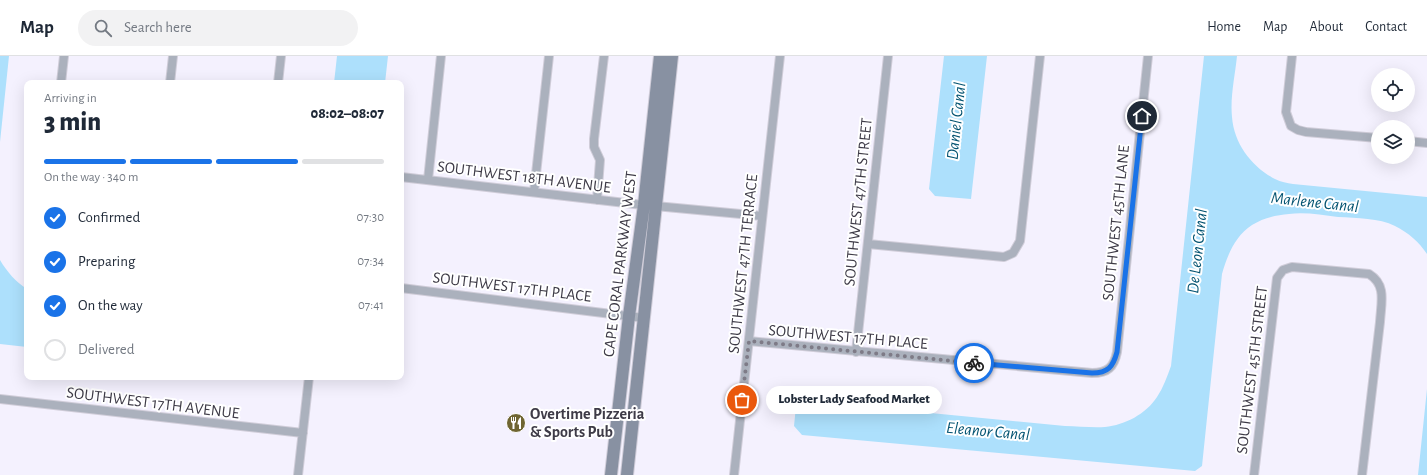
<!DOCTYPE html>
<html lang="en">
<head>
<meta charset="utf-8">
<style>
	:root { --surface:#fff; --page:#f2f2f3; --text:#1f2937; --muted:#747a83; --line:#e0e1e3; --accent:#1a73e8 }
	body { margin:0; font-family:"Alegreya Sans",sans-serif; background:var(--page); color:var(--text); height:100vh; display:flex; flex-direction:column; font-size:15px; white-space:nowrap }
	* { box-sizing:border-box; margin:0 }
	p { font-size:13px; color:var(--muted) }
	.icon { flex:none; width:22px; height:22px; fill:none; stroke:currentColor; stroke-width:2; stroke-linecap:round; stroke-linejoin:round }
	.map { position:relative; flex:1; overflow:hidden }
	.details { position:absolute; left:24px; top:24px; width:380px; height:300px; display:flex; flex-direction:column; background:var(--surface); border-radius:8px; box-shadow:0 4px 16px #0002 }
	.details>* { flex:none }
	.buttons { position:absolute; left:1371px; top:12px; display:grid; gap:8px }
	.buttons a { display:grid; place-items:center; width:44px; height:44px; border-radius:50%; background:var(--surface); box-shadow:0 4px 16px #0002; font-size:20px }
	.pin { position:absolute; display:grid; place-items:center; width:34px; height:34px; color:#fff; margin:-17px; border:2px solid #fff; border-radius:50%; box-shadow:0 1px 4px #0007 }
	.courier { position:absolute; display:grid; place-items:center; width:40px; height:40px; margin:-20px; border:3px solid #1a73e8; border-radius:50%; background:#fff; color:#222; box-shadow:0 1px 5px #0007 }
	.bubble { position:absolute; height:28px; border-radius:14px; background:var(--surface); box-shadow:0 4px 16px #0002; font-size:13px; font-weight:800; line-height:28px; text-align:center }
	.summary em { font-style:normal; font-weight:800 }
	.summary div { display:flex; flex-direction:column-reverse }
	.summary { display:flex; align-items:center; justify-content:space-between; height:68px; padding:0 20px }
	h1 { font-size:26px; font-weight:800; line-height:30px }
	.bar { display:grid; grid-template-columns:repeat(4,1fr); gap:6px 4px; align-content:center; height:48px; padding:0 20px }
	.bar i { height:5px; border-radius:3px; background:var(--line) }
	.bar .on { background:var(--accent) }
	.bar p { grid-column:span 4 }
	ol { padding:0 20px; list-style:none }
	li { display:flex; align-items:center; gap:12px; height:44px }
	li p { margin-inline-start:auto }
	li .icon { padding:4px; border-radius:50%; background:var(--accent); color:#fff; stroke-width:4 }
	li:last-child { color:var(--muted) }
	li i { width:22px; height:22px; border:2px solid var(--line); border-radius:50% }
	header { display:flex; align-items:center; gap:24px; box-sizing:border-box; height:56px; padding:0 20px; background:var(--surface); border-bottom:1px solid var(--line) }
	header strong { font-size:19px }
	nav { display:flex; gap:22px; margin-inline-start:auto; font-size:14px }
	.search { width:280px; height:36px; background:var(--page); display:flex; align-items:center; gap:10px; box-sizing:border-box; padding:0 14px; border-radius:22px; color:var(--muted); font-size:15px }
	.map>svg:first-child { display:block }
	.water { fill:#ade0fc }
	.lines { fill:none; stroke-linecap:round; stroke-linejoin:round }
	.street-casing { stroke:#d0cdd9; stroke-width:10 }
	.secondary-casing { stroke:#d0cdd9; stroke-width:14 }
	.street { stroke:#abb1bd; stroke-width:8 }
	.secondary { stroke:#8891a2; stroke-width:12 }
	.done { stroke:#7e7b87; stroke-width:4; stroke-dasharray:0 7.2 }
	.route { stroke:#1a73e8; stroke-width:5 }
	.labels { text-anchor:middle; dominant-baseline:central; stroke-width:4; stroke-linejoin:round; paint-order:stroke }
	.street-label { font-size:16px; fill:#3e3b47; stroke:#fff }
	.poi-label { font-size:16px; font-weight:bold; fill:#3e3b47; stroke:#fff; text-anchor:start }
	.water-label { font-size:17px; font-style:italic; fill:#035371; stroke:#fff }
</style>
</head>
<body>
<header>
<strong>Map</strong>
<div class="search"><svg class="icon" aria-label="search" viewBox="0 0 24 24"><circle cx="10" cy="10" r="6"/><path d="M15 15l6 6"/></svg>Search here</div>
<nav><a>Home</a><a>Map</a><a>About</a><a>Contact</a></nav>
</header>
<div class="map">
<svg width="1427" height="419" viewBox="0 0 1427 419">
	<rect width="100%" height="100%" fill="#f4f1fe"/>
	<path class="water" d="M 0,0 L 9,0 L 0,86 Z
		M 337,0 L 388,0 L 385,27 L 334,27 Z
		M 944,0 L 987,0 L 971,143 L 935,140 L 929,133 Z
		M 1204,0 L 1237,0 C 1235,20 1230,41 1232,61 C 1234,88 1252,111 1275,123 C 1281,126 1287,127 1293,128 L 1427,141 L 1427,198 C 1419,186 1409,177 1395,170 C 1379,162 1357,162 1338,161 C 1322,159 1305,156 1289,158 C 1276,159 1263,162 1252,169 C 1235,180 1227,200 1222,218 L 1202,410 L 1195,415 L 802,379 L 794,370 L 796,350 L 807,345 L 1065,370 C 1078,370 1092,372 1105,371 C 1125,369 1146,358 1157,341 C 1163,332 1167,321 1171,310 Z
		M 0,204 C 7,216 16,226 27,233 L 27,291 L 0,288 Z
		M 1427,333 L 1427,419 L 1418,419 Z"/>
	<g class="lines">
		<defs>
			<path id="street" d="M 1292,0 L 1286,56 L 1291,70 L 1298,74 L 1306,76 L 1378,82
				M 61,27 L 64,0
				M 170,27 L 173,0
				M 278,27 L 281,0
				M 1408,85 L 1427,87
				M 401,121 L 634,148 L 762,160
				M 428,124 L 441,0
				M 534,136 L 549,0
				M 597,144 L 600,104 L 594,91 L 594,83 L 604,0
				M 868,188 L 1004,201 L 1013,197 L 1020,185 L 1040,0
				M 401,232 L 644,262
				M 749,285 L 1092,317 C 1108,317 1114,311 1117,296 L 1148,0
				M 856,296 L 888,0
				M 0,343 L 303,377
				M 298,419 L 309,321
				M 734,419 L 780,0
				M 1254,419 L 1277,222 L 1283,214 L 1292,211 L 1369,218 C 1387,229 1381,247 1380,266 L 1362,419"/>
			<path id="secondary" d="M 611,419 L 629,260 L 644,149 L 660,0
				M 627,419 L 672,0"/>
		</defs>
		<use href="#street" class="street-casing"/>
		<use href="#secondary" class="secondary-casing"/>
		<use href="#street" class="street"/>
		<use href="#secondary" class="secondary"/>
	</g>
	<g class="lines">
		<path class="done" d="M 742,344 L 749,285 L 974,307"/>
		<path class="route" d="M 974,307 L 1092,317 C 1108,317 1113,311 1117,296 L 1142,60"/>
	</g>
	<defs>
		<symbol id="restaurant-disc" viewBox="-11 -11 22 22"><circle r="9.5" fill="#6f6532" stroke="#fff"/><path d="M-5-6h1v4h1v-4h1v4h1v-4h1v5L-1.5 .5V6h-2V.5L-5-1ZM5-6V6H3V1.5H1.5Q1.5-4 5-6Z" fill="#fff"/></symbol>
	</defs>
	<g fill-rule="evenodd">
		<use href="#restaurant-disc" x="505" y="356" width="22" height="22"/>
	</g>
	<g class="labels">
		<g class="street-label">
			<text transform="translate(524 121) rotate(7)">SOUTHWEST 18TH AVENUE</text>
			<text transform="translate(858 146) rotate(-84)">SOUTHWEST 47TH STREET</text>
			<text transform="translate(1116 167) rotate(-84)">SOUTHWEST 45TH LANE</text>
			<text transform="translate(620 208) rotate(-83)">CAPE CORAL PARKWAY WEST</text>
			<text transform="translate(743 208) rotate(-84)">SOUTHWEST 47TH TERRACE</text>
			<text transform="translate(512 231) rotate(7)">SOUTHWEST 17TH PLACE</text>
			<text transform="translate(848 281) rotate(5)">SOUTHWEST 17TH PLACE</text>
			<text transform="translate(1252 314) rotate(-83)">SOUTHWEST 45TH STREET</text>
			<text transform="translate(153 347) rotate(7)">SOUTHWEST 17TH AVENUE</text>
		</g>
		<g class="poi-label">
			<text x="530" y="358">Overtime Pizzeria<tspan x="530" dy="18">&amp; Sports Pub</tspan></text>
		</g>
		<g class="water-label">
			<text transform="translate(956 65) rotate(-84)">Daniel Canal</text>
			<text transform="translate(1315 146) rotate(6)">Marlene Canal</text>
			<text transform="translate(1197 195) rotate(-84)">De Leon Canal</text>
			<text transform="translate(988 375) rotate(5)">Eleanor Canal</text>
		</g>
	</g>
</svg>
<div class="buttons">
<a><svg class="icon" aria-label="locate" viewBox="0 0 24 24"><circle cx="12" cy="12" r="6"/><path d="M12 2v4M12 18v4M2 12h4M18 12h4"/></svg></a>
<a><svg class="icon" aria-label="layers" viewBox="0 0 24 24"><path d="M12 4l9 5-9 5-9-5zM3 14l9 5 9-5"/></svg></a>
</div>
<div class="pin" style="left:742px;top:344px;background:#ea580c"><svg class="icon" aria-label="bag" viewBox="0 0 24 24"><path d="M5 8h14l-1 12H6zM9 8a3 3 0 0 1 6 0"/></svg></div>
<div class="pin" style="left:1142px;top:60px;background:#1f2937"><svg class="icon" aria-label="home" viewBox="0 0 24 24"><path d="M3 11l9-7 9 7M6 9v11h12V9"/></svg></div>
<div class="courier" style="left:974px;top:307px"><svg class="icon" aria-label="bike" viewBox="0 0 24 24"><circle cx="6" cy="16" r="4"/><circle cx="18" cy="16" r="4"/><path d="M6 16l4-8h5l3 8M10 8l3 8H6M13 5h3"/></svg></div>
<div class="bubble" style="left:766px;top:330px;width:176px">Lobster Lady Seafood Market</div>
<section class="details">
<div class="summary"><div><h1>3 min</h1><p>Arriving in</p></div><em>08:02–08:07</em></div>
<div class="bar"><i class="on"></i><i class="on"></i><i class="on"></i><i></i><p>On the way · 340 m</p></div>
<ol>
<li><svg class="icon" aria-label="check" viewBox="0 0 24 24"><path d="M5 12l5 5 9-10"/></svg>Confirmed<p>07:30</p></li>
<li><svg class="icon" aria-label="check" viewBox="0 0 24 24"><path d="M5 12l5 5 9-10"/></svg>Preparing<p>07:34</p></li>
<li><svg class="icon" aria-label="check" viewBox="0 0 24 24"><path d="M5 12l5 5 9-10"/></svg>On the way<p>07:41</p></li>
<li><i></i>Delivered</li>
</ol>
</section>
</div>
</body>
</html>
